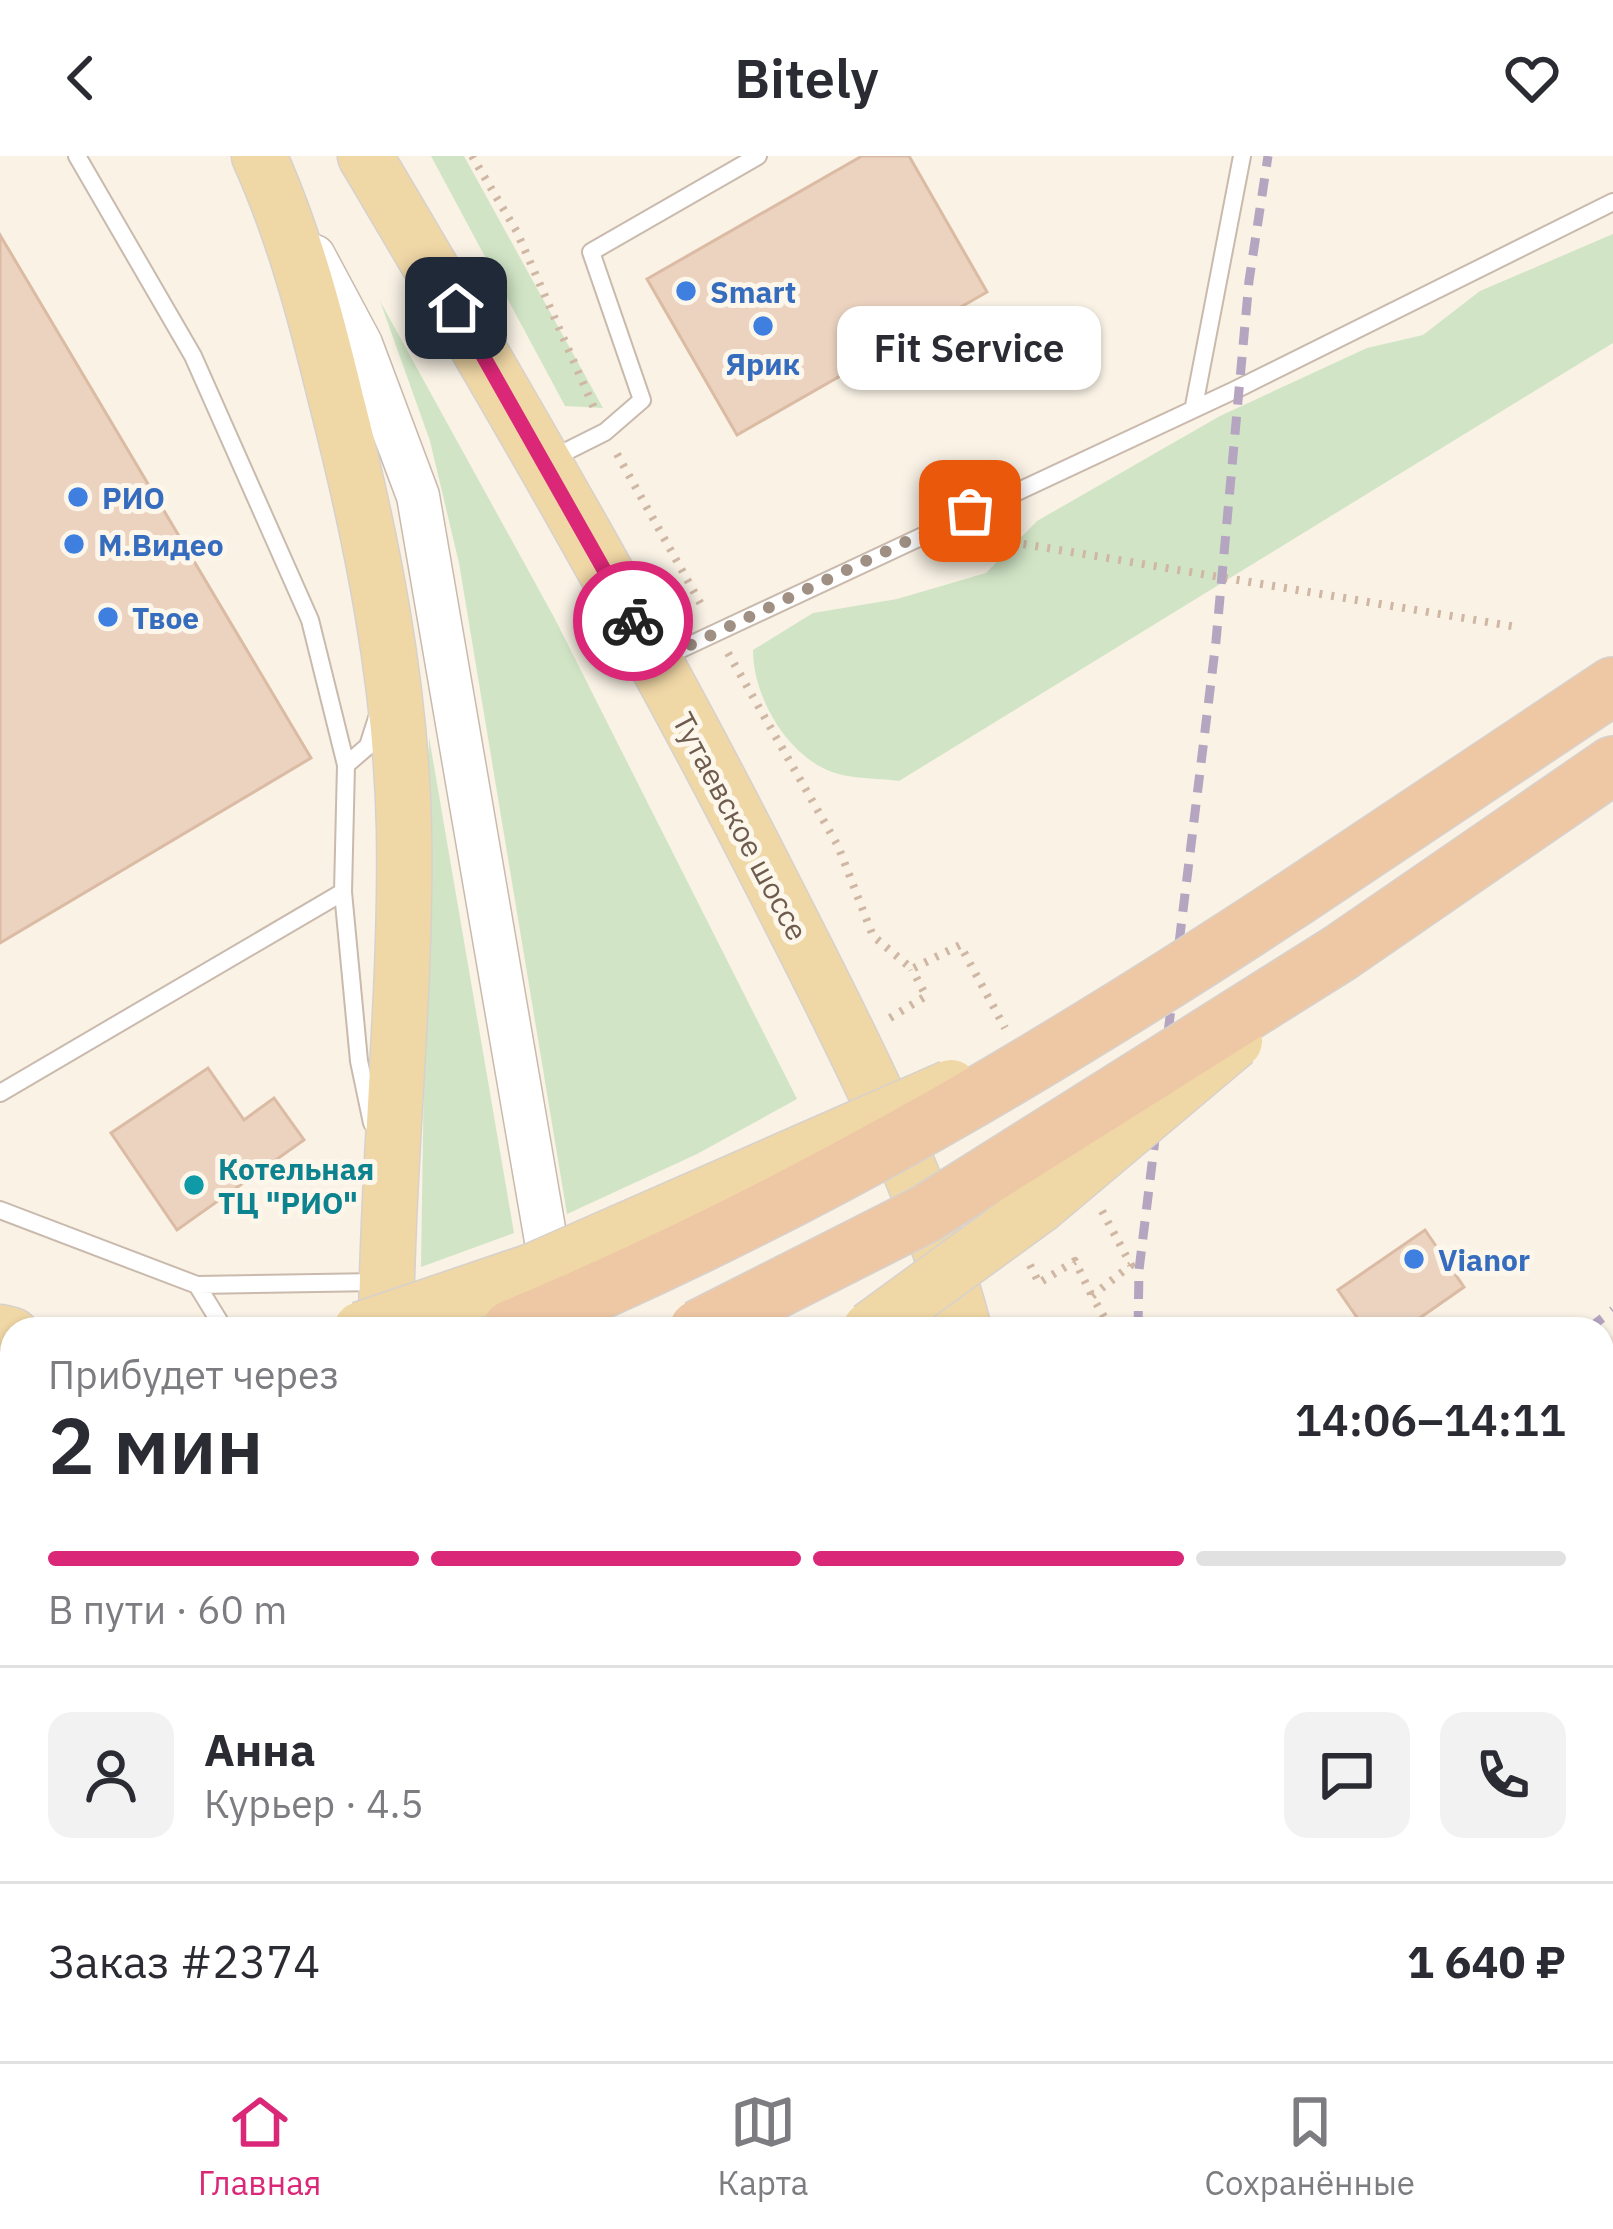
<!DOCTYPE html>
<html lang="ru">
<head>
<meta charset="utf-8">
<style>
	:root { --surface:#fff; --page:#f2f2f3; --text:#2b2b33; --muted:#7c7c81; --line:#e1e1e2; --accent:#db2777 }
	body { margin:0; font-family:"IBM Plex Sans",sans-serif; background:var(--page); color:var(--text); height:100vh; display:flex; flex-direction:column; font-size:45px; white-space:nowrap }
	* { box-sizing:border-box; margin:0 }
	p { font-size:39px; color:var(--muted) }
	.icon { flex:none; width:66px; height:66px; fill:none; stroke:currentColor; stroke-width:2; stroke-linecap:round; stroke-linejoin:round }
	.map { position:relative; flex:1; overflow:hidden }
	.drawer { position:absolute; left:0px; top:1161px; width:1614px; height:744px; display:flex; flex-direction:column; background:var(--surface); border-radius:36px 36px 0 0; box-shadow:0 3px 9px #0004 }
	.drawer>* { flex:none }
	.pin { position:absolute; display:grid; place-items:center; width:102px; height:102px; color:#fff; margin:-51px; border-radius:24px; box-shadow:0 6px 18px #0006 }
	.courier { position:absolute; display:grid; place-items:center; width:120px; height:120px; margin:-60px; border:9px solid #db2777; border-radius:50%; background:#fff; color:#222; box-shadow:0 3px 15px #0007 }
	.bubble { position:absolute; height:84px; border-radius:24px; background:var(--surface); box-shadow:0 3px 9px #0004; font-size:39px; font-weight:600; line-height:84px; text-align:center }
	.head em { font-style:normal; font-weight:600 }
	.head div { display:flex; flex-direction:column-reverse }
	.head { display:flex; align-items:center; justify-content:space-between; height:204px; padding:0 48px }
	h1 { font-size:78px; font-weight:600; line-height:90px }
	.bar { display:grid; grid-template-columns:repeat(4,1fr); gap:18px 12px; align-content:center; height:144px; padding:0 48px }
	.bar i { height:15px; border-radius:9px; background:var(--line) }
	.bar .active { background:var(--accent) }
	.bar p { grid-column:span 4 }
	.line { display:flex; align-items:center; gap:30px; padding:0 48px; border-top:3px solid var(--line) }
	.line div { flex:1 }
	.round { display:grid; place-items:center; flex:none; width:126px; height:126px; border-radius:24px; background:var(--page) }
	header { display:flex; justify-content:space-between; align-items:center; height:156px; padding:0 48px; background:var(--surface); font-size:54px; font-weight:600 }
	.tabs { display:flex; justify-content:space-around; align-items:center; height:168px; border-top:3px solid var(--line); background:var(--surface); font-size:33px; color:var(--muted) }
	.tabs a { display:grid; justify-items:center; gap:6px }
	.tabs .active { color:var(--accent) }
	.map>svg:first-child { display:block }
	.commercial { fill:#f8e4da }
	.green { fill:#d1e5c6 }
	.building { fill:#ebd3c0; stroke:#dbbba3; stroke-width:3 }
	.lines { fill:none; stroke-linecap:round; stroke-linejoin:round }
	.service-casing { stroke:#c9baad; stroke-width:20 }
	.tertiary-casing { stroke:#c9baad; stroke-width:45 }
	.primary-casing { stroke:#d7d1cd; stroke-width:57 }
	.trunk-casing { stroke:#d7d1cd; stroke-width:60 }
	.path { stroke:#cfb7a4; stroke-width:8; stroke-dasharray:3 9; stroke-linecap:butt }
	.service { stroke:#fff; stroke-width:16 }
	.tertiary { stroke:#fff; stroke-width:42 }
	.primary { stroke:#f0d7a6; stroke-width:54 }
	.trunk { stroke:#eec8a5; stroke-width:57 }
	.rail { stroke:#b5a5c1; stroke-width:9; stroke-dasharray:18 12; stroke-linecap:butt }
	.primary-bridge-casing { stroke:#d7d1cd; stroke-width:57; stroke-linecap:butt }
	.trunk-bridge-casing { stroke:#d7d1cd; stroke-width:60; stroke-linecap:butt }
	.primary-bridge { stroke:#f0d7a6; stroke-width:54 }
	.trunk-bridge { stroke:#eec8a5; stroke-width:57 }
	.done { stroke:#9f9083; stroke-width:12; stroke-dasharray:0 21.6 }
	.route { stroke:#db2777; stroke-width:15 }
	.shop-dot { fill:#3f7fe0; stroke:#fcf6eb; stroke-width:4.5 }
	.culture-dot { fill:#0f9aa8; stroke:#fcf6eb; stroke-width:4.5 }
	.labels { text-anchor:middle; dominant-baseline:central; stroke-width:10; stroke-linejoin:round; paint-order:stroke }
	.shop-label { font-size:30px; font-weight:bold; fill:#366cbe; stroke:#fcf6eb; text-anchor:start }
	.street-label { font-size:30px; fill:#6f5b4e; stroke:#fcf6eb }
	.culture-label { font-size:30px; font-weight:bold; fill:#0d838f; stroke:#fcf6eb; text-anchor:start }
</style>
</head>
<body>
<header><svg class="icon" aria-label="back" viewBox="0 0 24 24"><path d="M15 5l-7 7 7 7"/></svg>Bitely<svg class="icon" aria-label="heart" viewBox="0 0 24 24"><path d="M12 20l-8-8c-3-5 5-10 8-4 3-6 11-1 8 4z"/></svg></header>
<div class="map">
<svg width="1613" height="1905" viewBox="0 0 1613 1905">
	<rect width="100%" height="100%" fill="#f9f2e5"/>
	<path class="commercial" d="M 1613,1180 L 1613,1626 L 1602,1612 L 1602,1187 Z"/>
	<path class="green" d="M 431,0 L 464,0 L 603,252 L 565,250 Z
		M 1613,78 L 1613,187 L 899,625 C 878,622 851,623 832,616 C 786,599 753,540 753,494 L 813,457 L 897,443 L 986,417 L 1037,365 L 1220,260 L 1367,192 L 1423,179 L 1480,135 Z
		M 380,145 L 555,463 L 797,943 L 697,998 L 567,1058 L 459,407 L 430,285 Z
		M 429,581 L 514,1077 L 421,1111 Z
		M 0,1510 L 12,1526 L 12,1855 L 0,1847 Z
		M 70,1893 L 284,1893 L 293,1905 L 89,1905 Z
		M 363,1893 L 446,1893 L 450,1905 L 370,1905 Z
		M 517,1893 L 567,1893 L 570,1905 L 521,1905 Z
		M 667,1893 L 1010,1893 L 1011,1905 L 670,1905 Z"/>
	<path class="building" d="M 862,0 L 909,0 L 987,136 L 737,279 L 647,123 Z
		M 0,79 L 311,602 L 0,787 Z
		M 208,912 L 244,964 L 274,942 L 304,984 L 177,1074 L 111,977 Z
		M 1425,1074 L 1464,1131 L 1404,1173 L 1365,1173 L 1338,1134 Z"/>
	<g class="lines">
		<defs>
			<path id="service" d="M 1194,250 L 1242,0
				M 553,302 L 605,276 L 642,244 L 591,96 L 758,0
				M 662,502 L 1237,233 L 1613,46
				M 346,609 L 368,590 L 377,562
				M 343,736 L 359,905 L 372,967
				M 0,937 L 343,736 L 346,609 L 310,464 L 193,200 L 77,0
				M 0,1054 L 197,1129 L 379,1126
				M 197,1129 L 224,1173
				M 1602,1549 L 1613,1546
				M 1602,1740 L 1613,1755"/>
			<path id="tertiary" d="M 314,100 L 361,188 L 418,340 L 555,1137"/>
			<path id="primary" d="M 259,0 C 294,77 316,161 336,243 C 372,383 401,527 404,673 C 407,840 387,1006 386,1173
				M 365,0 C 509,243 651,487 778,739 C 849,879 924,1021 964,1173
				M 0,1176 L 12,1179
				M 0,1448 L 12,1464
				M 323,1893 L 331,1905
				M 480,1893 L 484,1905
				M 608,1893 L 610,1905
				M 1071,1893 L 1071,1905
				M 0,1904 L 1,1905"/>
			<path id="trunk" d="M 1292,744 L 1613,530
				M 1340,797 L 1613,609
				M 0,1319 L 12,1317
				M 0,1394 L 12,1392"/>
		</defs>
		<use href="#service" class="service-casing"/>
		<use href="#tertiary" class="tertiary-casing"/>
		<use href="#primary" class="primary-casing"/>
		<use href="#trunk" class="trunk-casing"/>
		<path class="path" d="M 472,0 L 517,76 L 594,252
			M 617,298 L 703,452
			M 988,382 L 1517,471
			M 728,497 L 838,690 L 873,780 L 912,813 L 960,789 L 1005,872
			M 890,862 L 926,840 L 912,813
			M 1102,1055 L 1131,1109 L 1092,1140 L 1111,1173
			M 1030,1109 L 1039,1127 L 1075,1105 L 1092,1140
			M 1147,1893 L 1149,1905"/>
		<use href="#service" class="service"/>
		<use href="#tertiary" class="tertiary"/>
		<use href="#primary" class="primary"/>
		<use href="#trunk" class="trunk"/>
		<path class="rail" d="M 1138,1173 L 1139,1114 L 1216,485 L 1249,125 L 1268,0
			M 1588,1173 L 1613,1154
			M 1191,1893 L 1192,1905
			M 1223,1905 L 1226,1893"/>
		<defs>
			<path id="primary-bridge" d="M 361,1173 L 532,1115 L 951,931
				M 870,1173 L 1039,1050 L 1235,885"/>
			<path id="trunk-bridge" d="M 511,1173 C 794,1055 1036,912 1292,744
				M 698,1173 L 927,1057 L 1340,797"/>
		</defs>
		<use href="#primary-bridge" class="primary-bridge-casing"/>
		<use href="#trunk-bridge" class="trunk-bridge-casing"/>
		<use href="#primary-bridge" class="primary-bridge"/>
		<use href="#trunk-bridge" class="trunk-bridge"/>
	</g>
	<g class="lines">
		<path class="done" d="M 633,465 L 655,506 L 970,355"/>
		<path class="route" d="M 456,152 L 633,465"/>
	</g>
	<g class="shop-dot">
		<circle cx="686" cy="135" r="12"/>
		<circle cx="763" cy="170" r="12"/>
		<circle cx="78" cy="341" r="12"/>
		<circle cx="74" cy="388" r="12"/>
		<circle cx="108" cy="461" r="12"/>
		<circle cx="1414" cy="1103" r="12"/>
	</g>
	<circle class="culture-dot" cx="194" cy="1029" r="12"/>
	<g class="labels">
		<g class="shop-label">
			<text x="710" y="135">Smart</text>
			<text x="763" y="207" text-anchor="middle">Ярик</text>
			<text x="102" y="341">РИО</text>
			<text x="98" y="388">М.Видео</text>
			<text x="132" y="461">Твое</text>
			<text x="1438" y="1103">Vianor</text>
		</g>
		<g class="street-label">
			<text transform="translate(741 670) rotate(62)">Тутаевское шоссе</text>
		</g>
		<g class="culture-label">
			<text x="218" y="1012">Котельная<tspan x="218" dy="34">ТЦ "РИО"</tspan></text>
		</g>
	</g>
</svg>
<div class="pin" style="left:970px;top:355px;background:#ea580c"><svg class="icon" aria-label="bag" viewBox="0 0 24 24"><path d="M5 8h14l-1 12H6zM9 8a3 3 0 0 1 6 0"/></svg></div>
<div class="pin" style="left:456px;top:152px;background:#1f2937"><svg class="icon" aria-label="home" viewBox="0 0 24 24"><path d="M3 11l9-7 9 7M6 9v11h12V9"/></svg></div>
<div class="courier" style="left:633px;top:465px"><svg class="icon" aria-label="bike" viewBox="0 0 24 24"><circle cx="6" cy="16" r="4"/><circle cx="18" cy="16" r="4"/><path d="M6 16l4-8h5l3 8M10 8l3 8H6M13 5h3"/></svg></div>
<div class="bubble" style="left:837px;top:150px;width:264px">Fit Service</div>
<section class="drawer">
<div class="head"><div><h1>2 мин</h1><p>Прибудет через</p></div><em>14:06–14:11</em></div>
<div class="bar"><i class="active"></i><i class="active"></i><i class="active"></i><i></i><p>В пути · 60 m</p></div>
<div class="line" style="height:216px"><a class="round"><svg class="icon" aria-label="person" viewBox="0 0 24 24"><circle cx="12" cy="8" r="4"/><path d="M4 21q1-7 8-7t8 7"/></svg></a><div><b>Анна</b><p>Курьер · 4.5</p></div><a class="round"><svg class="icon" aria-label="chat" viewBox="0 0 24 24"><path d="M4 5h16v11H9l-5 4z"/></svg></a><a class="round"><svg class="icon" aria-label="phone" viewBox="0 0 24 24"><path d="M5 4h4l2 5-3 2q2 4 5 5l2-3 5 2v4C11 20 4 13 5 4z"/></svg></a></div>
<div class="line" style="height:156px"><div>Заказ #2374</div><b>1 640 ₽</b></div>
</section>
</div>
<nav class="tabs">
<a class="active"><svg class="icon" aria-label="home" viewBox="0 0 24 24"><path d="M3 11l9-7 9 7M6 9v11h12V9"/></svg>Главная</a>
<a><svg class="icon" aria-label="map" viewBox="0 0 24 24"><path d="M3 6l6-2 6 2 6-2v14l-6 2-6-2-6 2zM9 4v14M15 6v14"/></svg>Карта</a>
<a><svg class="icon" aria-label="saved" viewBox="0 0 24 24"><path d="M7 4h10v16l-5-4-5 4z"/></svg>Сохранённые</a>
</nav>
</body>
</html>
